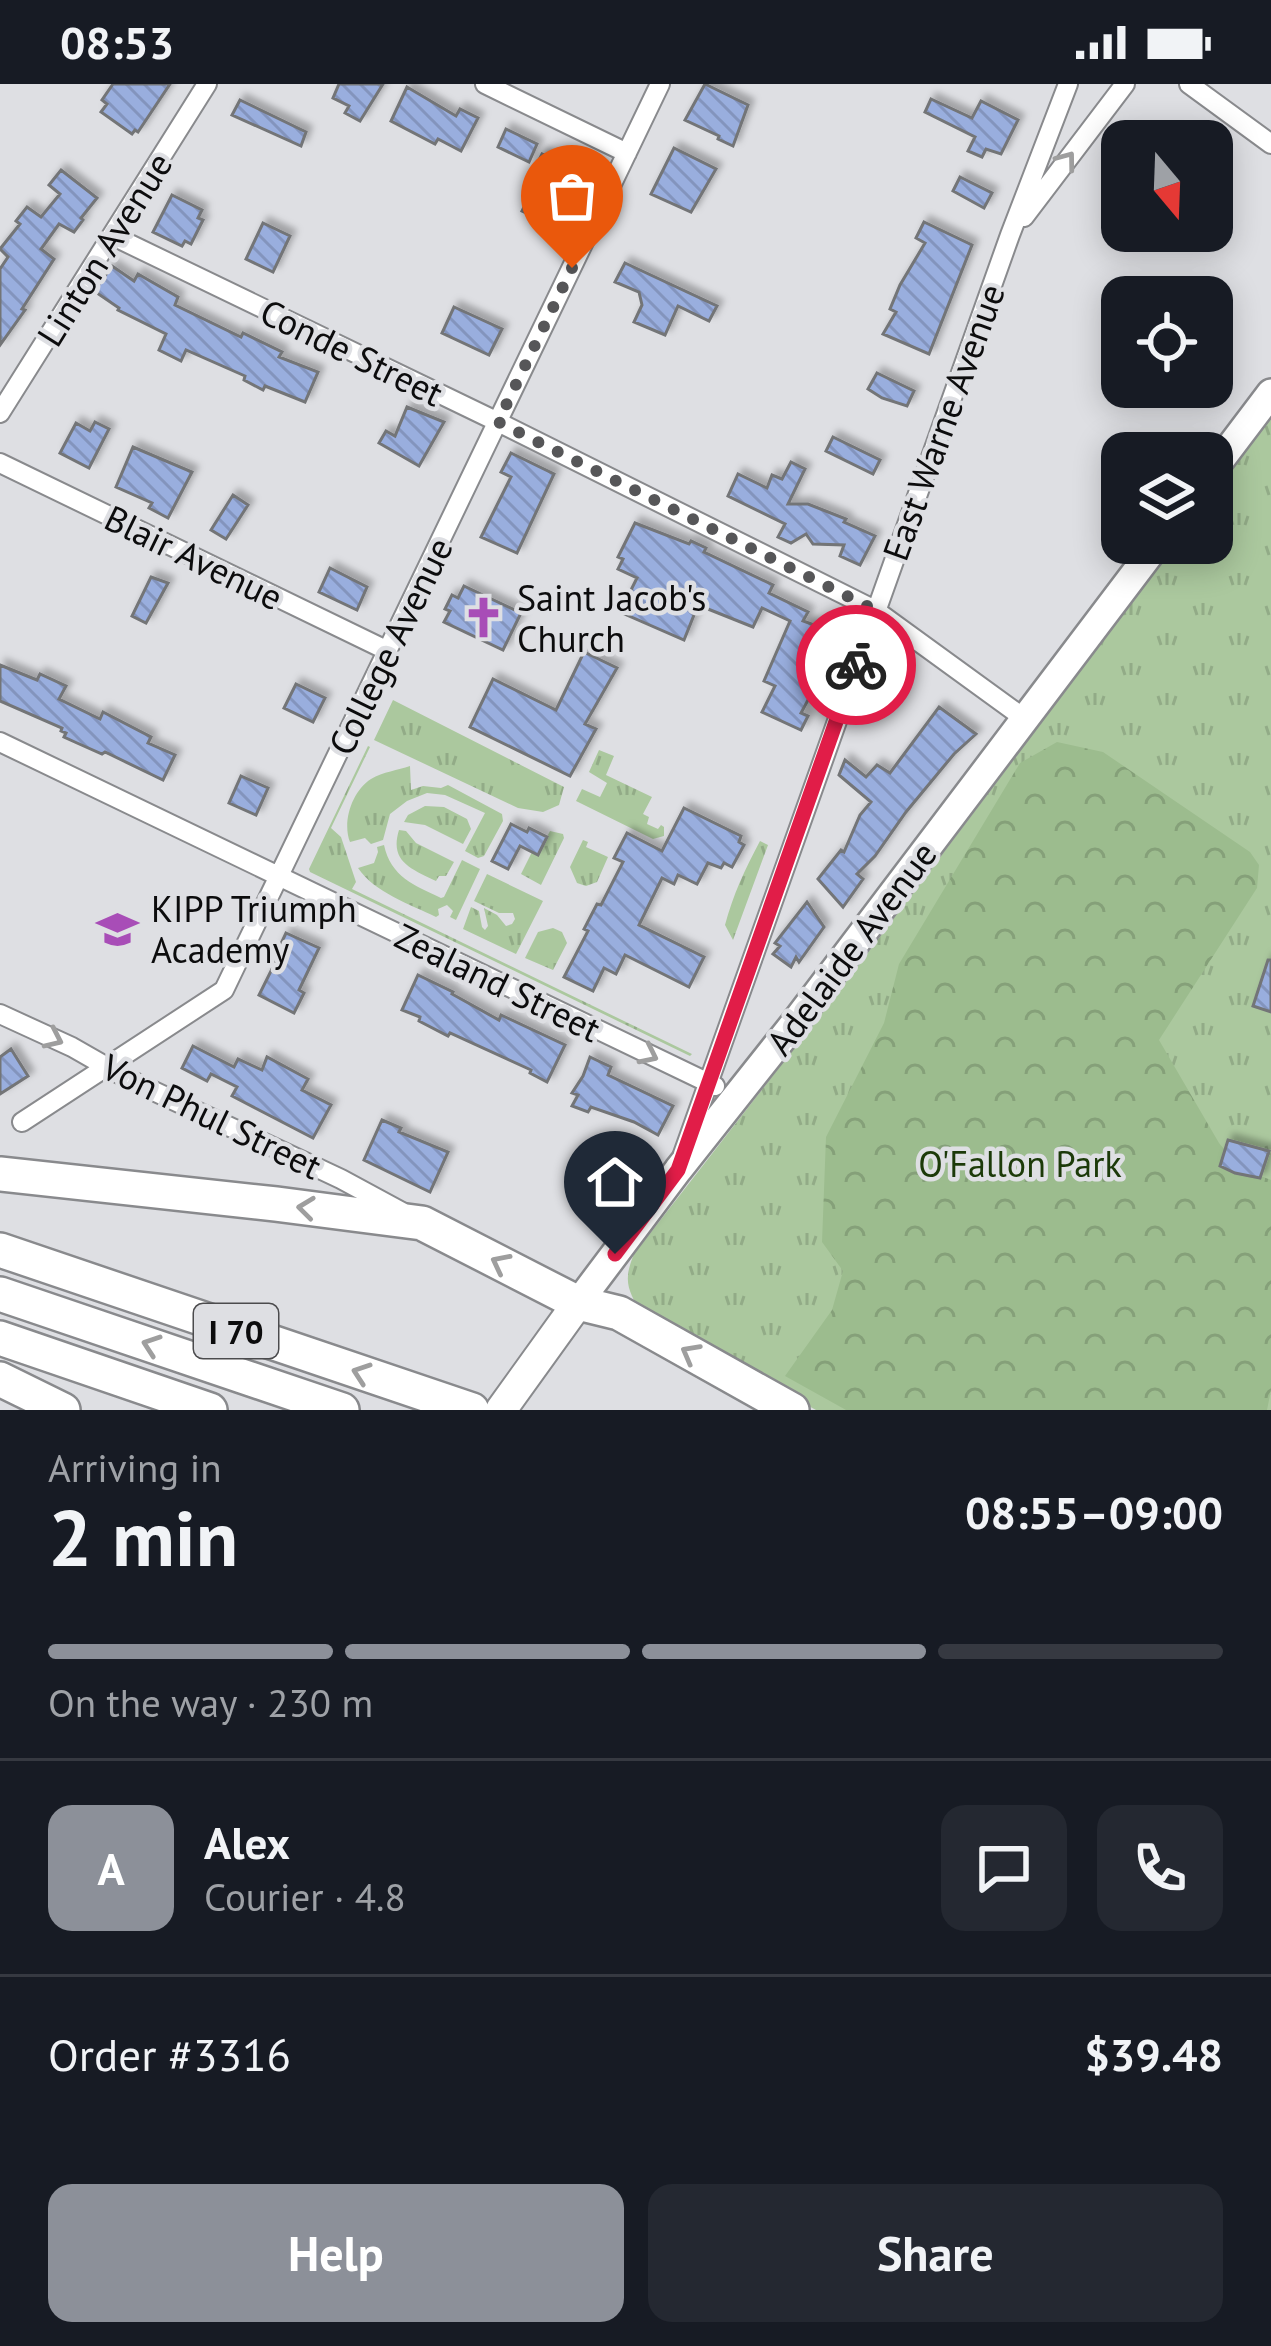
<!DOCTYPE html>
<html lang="en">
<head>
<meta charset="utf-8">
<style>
	:root { --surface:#171b24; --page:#242831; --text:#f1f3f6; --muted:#9ea1a6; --line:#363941; --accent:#8c9099 }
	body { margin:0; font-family:"PT Sans",sans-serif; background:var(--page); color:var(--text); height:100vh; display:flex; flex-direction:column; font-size:45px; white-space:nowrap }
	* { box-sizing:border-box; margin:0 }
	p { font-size:39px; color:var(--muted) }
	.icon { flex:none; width:66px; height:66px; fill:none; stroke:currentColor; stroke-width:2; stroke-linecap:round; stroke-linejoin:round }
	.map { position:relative; height:1326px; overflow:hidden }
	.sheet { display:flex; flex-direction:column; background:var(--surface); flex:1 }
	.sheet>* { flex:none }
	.needle { width:78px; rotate:161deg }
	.fabs { position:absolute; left:1101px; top:36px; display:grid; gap:24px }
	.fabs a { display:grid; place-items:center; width:132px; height:132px; border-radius:24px; background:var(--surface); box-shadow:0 6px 30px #0003; font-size:60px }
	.pin { position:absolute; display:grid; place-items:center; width:102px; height:102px; color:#fff; margin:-123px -51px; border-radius:50% 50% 50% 0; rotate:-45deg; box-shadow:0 0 12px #0007 }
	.pin .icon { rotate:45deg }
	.courier { position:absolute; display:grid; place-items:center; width:120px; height:120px; margin:-60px; border:9px solid #e11d48; border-radius:50%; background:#fff; color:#222; box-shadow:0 3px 15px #0007 }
	.overview em { font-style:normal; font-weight:800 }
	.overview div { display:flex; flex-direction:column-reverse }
	.overview { display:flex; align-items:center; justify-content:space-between; height:204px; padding:0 48px }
	h1 { font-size:78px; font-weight:800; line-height:90px }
	.bar { display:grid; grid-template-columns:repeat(4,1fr); gap:18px 12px; align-content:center; height:144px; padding:0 48px }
	.bar i { height:15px; border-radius:9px; background:var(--line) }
	.bar .active { background:var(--accent) }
	.bar p { grid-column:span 4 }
	.line { display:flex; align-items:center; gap:30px; padding:0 48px; border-top:3px solid var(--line) }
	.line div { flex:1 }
	.round { display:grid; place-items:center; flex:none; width:126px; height:126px; border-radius:24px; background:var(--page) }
	.primary-button { display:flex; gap:24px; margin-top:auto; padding:24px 48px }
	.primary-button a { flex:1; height:138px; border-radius:24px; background:var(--accent); color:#fff; font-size:48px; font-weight:800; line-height:138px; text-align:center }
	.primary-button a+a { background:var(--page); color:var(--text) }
	.status { display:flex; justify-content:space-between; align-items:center; height:84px; padding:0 60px; background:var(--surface); direction:ltr }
	.status svg { height:33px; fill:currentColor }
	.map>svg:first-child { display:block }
	.grass { fill:url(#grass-tufts) }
	.forest { fill:url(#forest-crowns) }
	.building { fill:url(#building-back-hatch); stroke:#737477; stroke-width:3; filter:url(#shadow) }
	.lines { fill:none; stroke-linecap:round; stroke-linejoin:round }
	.minor-casing { stroke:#898a8d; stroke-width:22 }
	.secondary-casing { stroke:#898a8d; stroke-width:32 }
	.primary-casing { stroke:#898a8d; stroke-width:34 }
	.motorway-casing { stroke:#898a8d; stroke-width:38 }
	.minor { stroke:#fff; stroke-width:18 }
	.secondary { stroke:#fff; stroke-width:27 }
	.primary { stroke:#fff; stroke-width:30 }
	.motorway { stroke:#fff; stroke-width:33 }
	.oneway { stroke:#9e9e9e }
	.done { stroke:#565658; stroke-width:12; stroke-dasharray:0 21.6 }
	.route { stroke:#e11d48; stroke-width:15 }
	.labels { text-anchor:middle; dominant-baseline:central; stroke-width:9; stroke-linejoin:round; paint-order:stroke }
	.shield { fill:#dedfe3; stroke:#4b4b4d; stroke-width:3 }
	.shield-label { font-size:33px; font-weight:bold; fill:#0c0c0d }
	.street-label { font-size:36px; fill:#0c0c0d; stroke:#dedfe3 }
	.poi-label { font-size:36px; fill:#0c0c0d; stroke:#dedfe3; text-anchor:start }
	.park-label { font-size:36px; fill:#1c3a09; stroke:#dedfe3 }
</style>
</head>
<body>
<div class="status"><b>08:53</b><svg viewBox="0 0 49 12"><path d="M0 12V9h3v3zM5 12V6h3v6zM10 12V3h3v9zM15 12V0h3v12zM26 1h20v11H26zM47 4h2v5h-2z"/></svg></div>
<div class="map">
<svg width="1271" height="1326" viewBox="0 0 1271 1326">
	<defs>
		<pattern id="grass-tufts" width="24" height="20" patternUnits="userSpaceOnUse" patternTransform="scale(3)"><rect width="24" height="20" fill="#abc89e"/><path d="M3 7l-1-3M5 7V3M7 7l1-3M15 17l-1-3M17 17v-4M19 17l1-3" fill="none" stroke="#92ab87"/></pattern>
		<pattern id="forest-crowns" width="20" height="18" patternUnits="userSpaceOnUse" patternTransform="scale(3)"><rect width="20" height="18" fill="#9cbc8e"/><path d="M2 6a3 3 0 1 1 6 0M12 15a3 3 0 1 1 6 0" fill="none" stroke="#85a079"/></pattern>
		<pattern id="building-back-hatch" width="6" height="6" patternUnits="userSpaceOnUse" patternTransform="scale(3)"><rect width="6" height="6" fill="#99aede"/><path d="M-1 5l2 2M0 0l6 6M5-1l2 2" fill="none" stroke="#8394bd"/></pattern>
		<filter id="shadow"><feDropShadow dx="5.5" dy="-5.5" stdDeviation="3" flood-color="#0004"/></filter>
	</defs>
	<rect width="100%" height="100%" fill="#dedfe3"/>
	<path class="grass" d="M 1271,330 L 1271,1326 L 816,1326 L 642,1232 C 629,1206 622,1199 634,1170 L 845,899 L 1177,459 L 1212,459 L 1212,411 Z
		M 393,616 L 564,703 L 559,721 L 543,728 L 518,724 L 374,656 Z
		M 368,662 L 370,663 L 331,744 L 341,753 L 356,798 L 352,805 L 692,970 L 690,972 L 310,788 L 309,785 Z
		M 599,666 L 614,672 L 606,691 L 652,713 L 643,730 L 649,733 L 647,740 L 658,745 L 661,741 L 664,743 L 664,752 L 653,755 L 576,717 L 582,705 L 600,713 L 607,699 L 589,688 Z
		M 410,682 L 411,706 L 423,702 L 441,704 L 448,701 L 502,730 L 503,737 L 484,772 L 478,774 L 465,767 L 485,729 L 445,711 L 427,709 L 407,717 L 390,730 L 383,756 L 371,760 L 365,754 L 350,758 C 342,738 352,707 371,695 C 383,688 398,686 410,682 Z
		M 425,722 L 444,723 L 467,735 L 471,745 L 463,760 L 425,741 L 404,738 L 408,731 Z
		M 399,746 L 406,747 L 416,759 L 454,778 L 446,792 L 439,792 L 436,797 C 412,785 389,778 399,746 Z
		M 550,747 L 563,750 L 564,754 L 541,801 L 521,790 L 532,768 L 538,770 Z
		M 583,756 L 588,758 L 586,763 L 608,773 L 597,798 L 586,802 L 577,799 L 570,783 Z
		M 760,757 L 768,761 L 733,856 L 725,841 C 733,811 745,785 760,757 Z
		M 384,761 C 391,793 414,801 441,814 L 444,813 L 462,776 L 480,785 L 456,836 L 450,833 L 453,827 L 447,821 L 438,825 L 439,831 L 436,833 C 410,820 375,809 358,784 L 374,779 L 378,768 L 377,763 Z
		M 487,790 L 543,817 L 516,870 L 463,845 L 471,823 L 479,827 L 482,843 L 485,846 L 488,842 L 484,824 L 497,831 L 506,842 L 512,840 L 515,835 L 513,829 L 499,829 L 474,817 Z
		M 553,844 L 562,848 L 567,859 L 553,886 L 525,874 L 538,848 Z"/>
	<path class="forest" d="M 1057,658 L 1103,668 L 1250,768 L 1259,781 L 1257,804 L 1159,956 L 1219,1059 L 1240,1084 L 1271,1096 L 1271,1306 L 1267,1326 L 846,1326 L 785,1292 L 832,1226 L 843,1187 L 822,1158 L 826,1053 L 884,939 L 899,880 L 1020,679 Z"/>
	<path class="building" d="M 113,0 L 170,0 L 138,48 L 135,46 L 132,50 L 101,28 L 107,20 L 102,16 Z
		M 339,0 L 383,0 L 360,37 L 345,29 L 349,22 L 333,14 Z
		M 705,0 L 748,21 L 733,62 L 718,55 L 719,52 L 685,36 Z
		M 407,3 L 456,32 L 460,25 L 478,34 L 461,67 L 438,55 L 435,60 L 391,37 Z
		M 931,15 L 972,34 L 981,17 L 1018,36 L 1001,70 L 986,65 L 982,73 L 968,67 L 975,53 L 925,28 Z
		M 240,16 L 306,48 L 301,62 L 232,31 Z
		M 506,45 L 537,60 L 529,78 L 498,63 Z
		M 674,64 L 716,85 L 691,128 L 651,110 Z
		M 542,70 L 563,79 L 547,120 L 562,128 L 554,142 L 522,127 L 538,95 L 531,92 Z
		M 61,86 L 97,114 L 81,134 L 83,136 L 74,148 L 59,140 L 41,165 L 54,175 L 22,225 L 25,226 L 0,261 L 0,185 L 8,173 L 0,165 L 20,140 L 16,137 L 27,123 L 41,133 L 60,110 L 49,101 Z
		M 960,93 L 992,109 L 984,124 L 953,107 Z
		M 172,111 L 202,126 L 198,134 L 203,136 L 191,160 L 185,157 L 182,162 L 153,148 Z
		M 924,138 L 972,161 L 929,270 L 883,250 L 896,228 L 890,225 L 900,201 L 925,159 L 916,154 Z
		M 263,139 L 290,152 L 273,188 L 246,175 Z
		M 625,179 L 717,222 L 709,237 L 678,222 L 665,251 L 634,238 L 642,221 L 639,208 L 615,198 Z
		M 112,182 L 134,197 L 138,190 L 178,213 L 175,221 L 241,253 L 243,249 L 282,268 L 279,273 L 318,288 L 305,318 L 265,302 L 263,306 L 244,296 L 245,292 L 186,266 L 181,277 L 159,266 L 166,250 L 118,226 L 119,224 L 94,207 Z
		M 454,223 L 502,245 L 489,271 L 442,249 Z
		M 877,289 L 914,307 L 907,322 L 882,314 L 868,305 Z
		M 407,323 L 444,338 L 419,382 L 379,359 L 386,347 L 395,352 Z
		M 95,338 L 109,345 L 89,384 L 60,369 L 76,339 L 90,347 Z
		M 833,353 L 880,376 L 873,390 L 826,367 Z
		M 133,363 L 192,388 L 168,434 L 149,424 L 152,419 L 116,403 Z
		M 511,369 L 554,390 L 517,469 L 481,453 L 511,393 L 501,388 Z
		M 791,378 L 805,385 L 788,420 L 808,420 L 846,435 L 844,438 L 875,452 L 860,481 L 840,472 L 844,461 L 813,460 L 806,450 L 791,459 L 778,453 L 785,440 L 728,412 L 738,390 L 767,404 L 772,391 L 782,395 Z
		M 233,411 L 248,421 L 226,455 L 211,446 Z
		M 635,439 L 689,460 L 691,457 L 706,464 L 704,468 L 773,501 L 769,509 L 808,528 L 803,537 L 831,547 L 836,561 L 818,582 L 811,598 L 815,603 L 801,629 L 808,632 L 801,646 L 762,628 L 775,602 L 764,597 L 790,537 L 762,524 L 753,543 L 698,521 L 684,556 L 620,528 L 637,494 L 618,485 L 623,475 L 618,473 Z
		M 330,484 L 367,503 L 357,526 L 319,508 Z
		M 151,493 L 168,499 L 146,539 L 132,532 Z
		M 464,502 L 521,529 L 503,566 L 444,538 L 450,527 L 445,525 L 452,511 L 458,514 Z
		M 584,568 L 617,584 L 585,640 L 596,645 L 570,692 L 470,643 L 493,595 L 556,626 Z
		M 0,581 L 37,596 L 40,590 L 66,602 L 59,615 L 100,635 L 103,628 L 151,653 L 148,659 L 175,671 L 163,696 L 105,668 L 102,670 L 77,659 L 64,653 L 66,649 L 61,647 L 62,644 L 0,617 Z
		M 296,600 L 325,614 L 313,638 L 284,624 Z
		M 939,623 L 976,650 L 954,670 L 906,728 L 875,772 L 857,790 L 863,795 L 843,823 L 818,795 L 841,766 L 844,768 L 860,731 L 871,718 L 839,691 L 845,676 L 866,693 L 877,681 L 890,689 Z
		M 241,692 L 268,704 L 256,731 L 229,719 Z
		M 684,724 L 741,752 L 739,758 L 744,761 L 732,783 L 724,779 L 721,784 L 708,779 L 697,800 L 678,791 L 674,800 L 662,794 L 639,841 L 704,873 L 689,903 L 625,871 L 616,890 L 604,884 L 593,907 L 564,893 L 588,847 L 584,845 L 597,820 L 601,821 L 623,778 L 614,774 L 627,749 L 662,767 Z
		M 511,740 L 527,748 L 529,744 L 547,753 L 538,771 L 520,762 L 508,785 L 492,777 Z
		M 807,818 L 824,843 L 799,878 L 796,873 L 791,883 L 773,870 L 780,862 L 775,859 Z
		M 286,849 L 319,864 L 299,906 L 304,909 L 294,929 L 259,911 L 280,869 L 277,868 Z
		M 1268,876 L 1271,876 L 1271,928 L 1253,922 Z
		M 418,891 L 453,908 L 452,910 L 499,936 L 501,931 L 565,961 L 547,998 L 530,989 L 531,986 L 450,949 L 448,952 L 419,937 L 420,933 L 402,926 Z
		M 193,962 L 234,983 L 238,975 L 262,986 L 267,973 L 308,995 L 302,1006 L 331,1021 L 313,1054 L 232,1012 L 237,1003 L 211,990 L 207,997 L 182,984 Z
		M 11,965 L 28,992 L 0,1010 L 0,973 Z
		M 590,973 L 611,983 L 608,991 L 673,1022 L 658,1051 L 634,1038 L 591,1023 L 588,1028 L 572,1022 L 578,1011 L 572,1009 L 583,992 Z
		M 382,1036 L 401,1044 L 399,1048 L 448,1068 L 430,1108 L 364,1076 Z
		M 1228,1056 L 1269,1067 L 1260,1094 L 1235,1089 L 1220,1082 Z"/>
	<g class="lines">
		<defs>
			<path id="minor" d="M 485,0 L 627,69
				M 1189,0 L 1271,60
				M 1024,133 L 1125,0
				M 113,152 L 498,338 L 875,526 L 1025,635
				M 0,329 L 207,0
				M 0,379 L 388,567
				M 0,658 L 715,1002
				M 0,930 L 72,963 L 128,995 L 341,1095 L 402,1128
				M 22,1038 L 224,906 L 660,0
				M 683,1070 L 1010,151 L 1068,0"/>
			<path id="secondary" d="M 1212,387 L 1271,309
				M 578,1219 L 678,1086 L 797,936 L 1158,459"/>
			<path id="primary" d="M 501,1326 L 578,1219"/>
			<path id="motorway" d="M 0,1090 L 276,1120 L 422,1139 L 578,1219 L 619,1229 L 792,1326
				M 0,1166 L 472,1326
				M 0,1210 L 342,1326
				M 0,1254 L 210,1326
				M 0,1295 L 63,1326"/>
		</defs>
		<use href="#minor" class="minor-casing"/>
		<use href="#secondary" class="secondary-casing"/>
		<use href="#primary" class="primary-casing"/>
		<use href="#motorway" class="motorway-casing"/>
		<use href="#minor" class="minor"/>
		<use href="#secondary" class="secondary"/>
		<use href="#primary" class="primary"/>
		<use href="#motorway" class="motorway"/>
	</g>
	<defs><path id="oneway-chevron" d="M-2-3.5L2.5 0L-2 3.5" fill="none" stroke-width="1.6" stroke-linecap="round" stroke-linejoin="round" transform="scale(3)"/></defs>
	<g class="oneway">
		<use href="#oneway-chevron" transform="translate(1067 76) rotate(-53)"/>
		<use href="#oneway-chevron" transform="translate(54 955) rotate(25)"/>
		<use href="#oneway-chevron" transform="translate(649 971) rotate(26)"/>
		<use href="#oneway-chevron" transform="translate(306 1124) rotate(-173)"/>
		<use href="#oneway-chevron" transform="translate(500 1179) rotate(-153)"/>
		<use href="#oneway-chevron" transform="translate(151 1261) rotate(-161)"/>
		<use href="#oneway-chevron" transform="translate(690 1269) rotate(-151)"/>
		<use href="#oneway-chevron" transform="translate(361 1289) rotate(-161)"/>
	</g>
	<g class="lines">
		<path class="done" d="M 572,184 L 498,338 L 875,526 L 856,581"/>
		<path class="route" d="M 615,1170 L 678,1086 L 856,581"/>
	</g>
	<defs>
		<symbol id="church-bare" viewBox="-9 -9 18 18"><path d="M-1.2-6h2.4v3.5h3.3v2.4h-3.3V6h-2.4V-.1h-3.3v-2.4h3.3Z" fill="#a84db7" stroke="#dedfe3" stroke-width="2.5" paint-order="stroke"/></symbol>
		<symbol id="school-bare" viewBox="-9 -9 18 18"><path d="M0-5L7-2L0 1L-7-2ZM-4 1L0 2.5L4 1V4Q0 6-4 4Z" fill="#a84db7" stroke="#dedfe3" stroke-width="2.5" paint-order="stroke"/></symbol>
	</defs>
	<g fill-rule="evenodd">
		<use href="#church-bare" x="454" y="504" width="59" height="59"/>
		<use href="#school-bare" x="88" y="816" width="59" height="59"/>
	</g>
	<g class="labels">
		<rect class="shield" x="194" y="1220" width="84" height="54" rx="9"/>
		<g class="shield-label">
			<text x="236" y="1247">I 70</text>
		</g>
		<g class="street-label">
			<text transform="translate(104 165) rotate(-58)">Linton Avenue</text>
			<text transform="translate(352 268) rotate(26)">Conde Street</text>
			<text transform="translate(943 338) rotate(-70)">East Warne Avenue</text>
			<text transform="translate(194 473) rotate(26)">Blair Avenue</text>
			<text transform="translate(390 562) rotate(-64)">College Avenue</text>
			<text transform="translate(851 864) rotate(-53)">Adelaide Avenue</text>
			<text transform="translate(498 898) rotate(26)">Zealand Street</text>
			<text transform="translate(212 1032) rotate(26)">Von Phul Street</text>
		</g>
		<g class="poi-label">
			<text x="517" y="513">Saint Jacob's<tspan x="517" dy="41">Church</tspan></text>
			<text x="151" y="824">KIPP Triumph<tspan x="151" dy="41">Academy</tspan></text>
		</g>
		<g class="park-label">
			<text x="1020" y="1079">O'Fallon Park</text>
		</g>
	</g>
</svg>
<div class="fabs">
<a><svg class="needle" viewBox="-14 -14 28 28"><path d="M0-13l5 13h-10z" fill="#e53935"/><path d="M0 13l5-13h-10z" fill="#9ea1a6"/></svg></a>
<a><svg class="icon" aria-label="locate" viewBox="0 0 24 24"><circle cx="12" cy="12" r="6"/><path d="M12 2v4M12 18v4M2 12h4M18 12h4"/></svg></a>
<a><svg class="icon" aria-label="layers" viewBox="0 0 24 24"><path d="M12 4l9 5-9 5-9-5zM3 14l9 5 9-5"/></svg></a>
</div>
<div class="pin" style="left:572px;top:184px;background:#ea580c"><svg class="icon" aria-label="bag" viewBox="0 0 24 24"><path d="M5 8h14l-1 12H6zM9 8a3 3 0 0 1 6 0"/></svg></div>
<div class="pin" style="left:615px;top:1170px;background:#1f2937"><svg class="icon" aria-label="home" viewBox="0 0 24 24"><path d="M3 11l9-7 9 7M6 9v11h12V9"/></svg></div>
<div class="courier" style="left:856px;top:581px"><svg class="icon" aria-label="bike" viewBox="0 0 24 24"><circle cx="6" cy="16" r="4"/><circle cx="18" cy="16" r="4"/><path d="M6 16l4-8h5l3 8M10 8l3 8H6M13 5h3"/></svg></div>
</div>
<section class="sheet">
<div class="overview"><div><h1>2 min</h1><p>Arriving in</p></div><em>08:55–09:00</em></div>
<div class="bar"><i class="active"></i><i class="active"></i><i class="active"></i><i></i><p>On the way · 230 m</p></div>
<div class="line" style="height:216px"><b class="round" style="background:var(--accent);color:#fff">A</b><div><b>Alex</b><p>Courier · 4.8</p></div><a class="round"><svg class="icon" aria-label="chat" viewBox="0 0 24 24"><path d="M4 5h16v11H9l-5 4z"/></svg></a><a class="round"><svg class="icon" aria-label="phone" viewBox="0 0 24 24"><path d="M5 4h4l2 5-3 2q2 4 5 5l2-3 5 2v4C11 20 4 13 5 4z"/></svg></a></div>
<div class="line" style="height:156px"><div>Order #3316</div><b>$39.48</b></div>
<div class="primary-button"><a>Help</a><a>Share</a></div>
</section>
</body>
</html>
